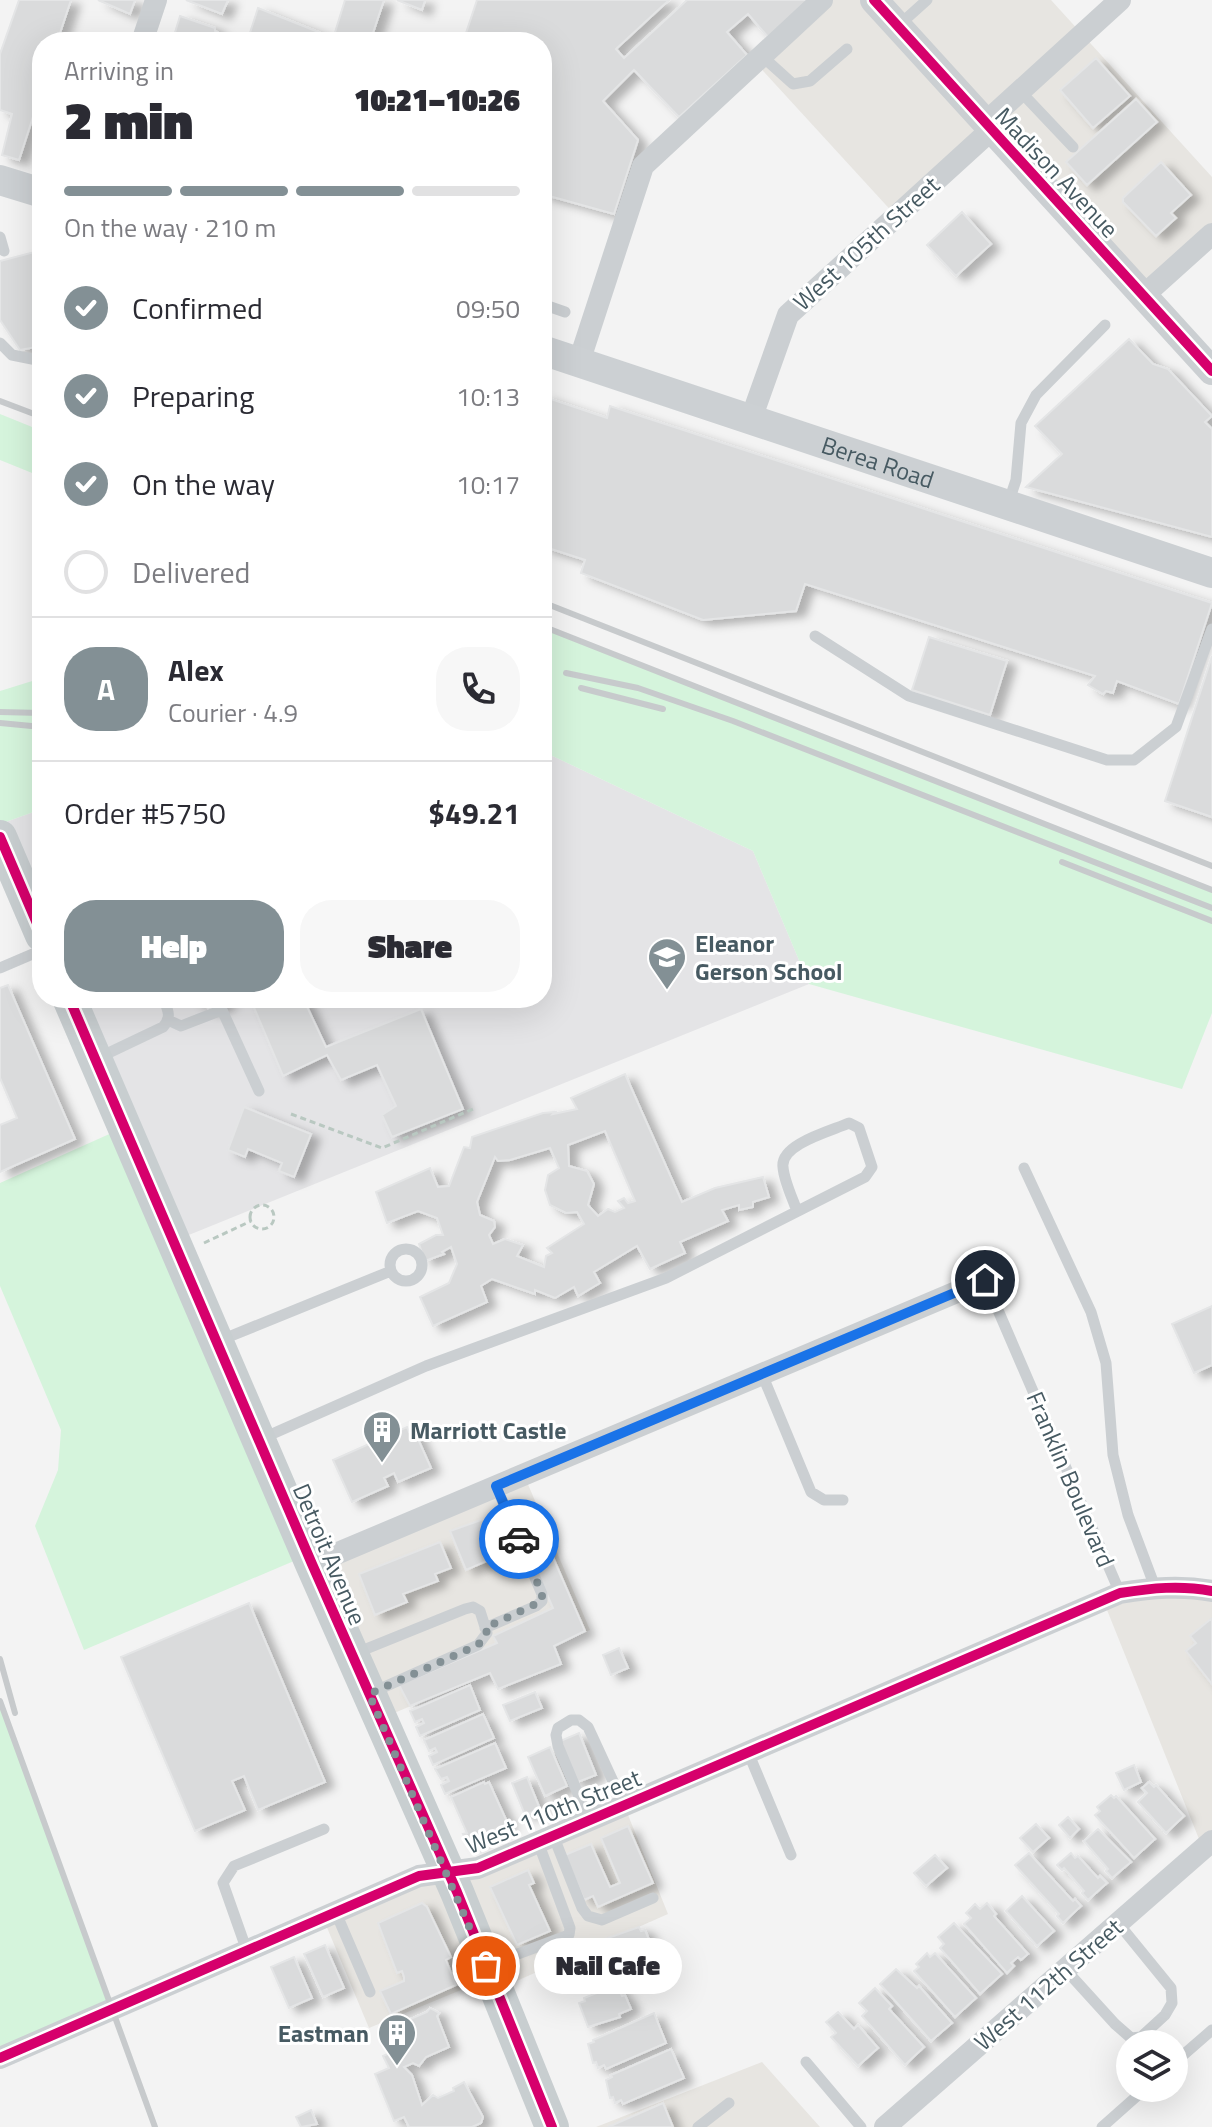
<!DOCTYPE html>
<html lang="en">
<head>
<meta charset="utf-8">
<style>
	:root { --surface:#fff; --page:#f7f7f7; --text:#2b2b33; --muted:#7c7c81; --line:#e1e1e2; --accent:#839095 }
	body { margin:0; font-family:"Titillium Web",sans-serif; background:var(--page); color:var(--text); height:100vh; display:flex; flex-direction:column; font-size:30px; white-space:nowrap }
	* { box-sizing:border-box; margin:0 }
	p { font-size:26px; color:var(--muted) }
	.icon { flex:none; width:44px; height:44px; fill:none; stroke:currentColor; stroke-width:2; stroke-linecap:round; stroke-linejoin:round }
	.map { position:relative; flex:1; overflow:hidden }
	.drawer { position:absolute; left:32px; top:32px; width:520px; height:976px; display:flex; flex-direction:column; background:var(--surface); border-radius:32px; box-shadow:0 8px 32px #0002 }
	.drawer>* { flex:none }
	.fabs { position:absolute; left:1116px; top:2030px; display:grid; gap:16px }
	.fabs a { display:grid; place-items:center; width:72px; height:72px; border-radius:50%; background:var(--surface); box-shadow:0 8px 32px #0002; font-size:40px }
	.pin { position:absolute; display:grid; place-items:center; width:68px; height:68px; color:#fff; margin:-34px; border:4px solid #fff; border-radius:50%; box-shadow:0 2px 8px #0007 }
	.courier { position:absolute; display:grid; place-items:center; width:80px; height:80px; margin:-40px; border:6px solid #1a73e8; border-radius:50%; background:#fff; color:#222; box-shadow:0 2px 10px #0007 }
	.bubble { position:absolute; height:56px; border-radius:28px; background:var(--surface); box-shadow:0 8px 32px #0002; font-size:26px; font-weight:800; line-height:56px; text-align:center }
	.summary em { font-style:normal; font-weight:800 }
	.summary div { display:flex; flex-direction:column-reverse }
	.summary { display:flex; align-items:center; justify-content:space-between; height:136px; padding:0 32px }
	h1 { font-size:52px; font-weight:800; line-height:60px }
	.bar { display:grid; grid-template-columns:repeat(4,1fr); gap:12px 8px; align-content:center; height:96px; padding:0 32px }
	.bar i { height:10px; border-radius:6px; background:var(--line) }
	.bar .on { background:var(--accent) }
	.bar p { grid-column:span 4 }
	.line { display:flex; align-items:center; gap:20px; padding:0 32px; border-top:2px solid var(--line) }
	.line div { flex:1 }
	.round { display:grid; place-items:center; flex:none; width:84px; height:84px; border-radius:32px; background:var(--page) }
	ol { padding:0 32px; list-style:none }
	li { display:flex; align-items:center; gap:24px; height:88px }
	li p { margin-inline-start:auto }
	li .icon { padding:8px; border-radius:50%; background:var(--accent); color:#fff; stroke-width:4 }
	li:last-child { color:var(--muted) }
	li i { width:44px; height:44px; border:4px solid var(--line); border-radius:50% }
	.primary-button { display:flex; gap:16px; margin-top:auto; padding:16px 32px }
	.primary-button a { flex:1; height:92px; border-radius:32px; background:var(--accent); color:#fff; font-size:32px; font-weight:800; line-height:92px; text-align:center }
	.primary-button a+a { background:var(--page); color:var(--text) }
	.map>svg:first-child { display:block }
	.commercial { fill:#e7e5e1 }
	.education { fill:#e4e4e6 }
	.green { fill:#d5f4dc }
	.building { fill:#dadbdc; stroke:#e4e5e6; stroke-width:2; fill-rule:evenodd; filter:url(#shadow) }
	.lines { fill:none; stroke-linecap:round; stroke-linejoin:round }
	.path { stroke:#b9c8c1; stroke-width:3; stroke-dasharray:6 4; stroke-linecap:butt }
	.service { stroke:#cbcfd2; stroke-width:11 }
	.minor { stroke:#cbcfd2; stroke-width:22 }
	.tertiary { stroke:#cbcfd2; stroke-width:28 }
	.secondary { stroke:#ccd0d3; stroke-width:30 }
	.primary { stroke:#c8ced0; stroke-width:34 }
	.rail { stroke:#c7cacc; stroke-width:6 }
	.cycleway-casing { stroke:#fff; stroke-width:15 }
	.cycleway { stroke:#d6006c; stroke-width:10 }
	.done { stroke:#839095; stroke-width:8; stroke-dasharray:0 14.4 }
	.route { stroke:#1a73e8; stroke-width:10 }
	.labels { text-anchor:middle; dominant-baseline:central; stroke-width:6; stroke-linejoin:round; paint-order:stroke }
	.street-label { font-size:24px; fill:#475a62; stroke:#fff }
	.poi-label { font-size:24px; font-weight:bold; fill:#475a62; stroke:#fff; text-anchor:start }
</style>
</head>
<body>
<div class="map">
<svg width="1212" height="2127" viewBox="0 0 1212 2127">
	<defs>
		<filter id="shadow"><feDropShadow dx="9" dy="5" stdDeviation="4" flood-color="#0004"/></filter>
	</defs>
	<rect width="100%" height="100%" fill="#f3f3f3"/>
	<path class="commercial" d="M 822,0 L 1051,0 L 1212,177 L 1212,234 L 1143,296 L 991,130 L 896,216 L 755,62 Z
		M 524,1475 L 590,1630 L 380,1719 L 312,1564 Z
		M 1212,1591 L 1212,1841 L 1203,1849 L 1103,1600 Z
		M 624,1805 L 668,1914 L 496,1990 L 490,1978 L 369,2028 L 323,1918 Z
		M 762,2062 L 820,2127 L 596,2127 Z"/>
	<path class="education" d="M 542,751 L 753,851 L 809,984 L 174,1241 L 69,998 L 542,998 Z
		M 42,809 L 42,935 L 0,824 Z"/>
	<path class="green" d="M 0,414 L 42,431 L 42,477 L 0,460 Z
		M 542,627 L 1212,890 L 1212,1013 L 1182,1089 L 809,984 L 753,851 L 542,751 Z
		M 42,678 L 42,809 L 0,824 L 0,691 Z
		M 125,1127 L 308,1555 L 84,1650 L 35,1526 L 58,1470 L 61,1430 L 0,1286 L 0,1183 Z
		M 0,1701 L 112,2009 L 0,2058 Z"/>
	<path class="building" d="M 19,0 L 71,0 L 57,42 L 42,42 L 42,89 L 19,160 L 2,155 L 12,114 L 0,110 L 0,54 Z
		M 98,0 L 135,0 L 130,14 Z
		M 186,0 L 228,0 L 222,14 Z
		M 345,0 L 384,0 L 370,42 L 332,42 Z
		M 397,0 L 425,0 L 422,10 Z
		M 477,0 L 669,0 L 616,49 L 624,58 L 687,0 L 809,0 L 768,37 L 748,14 L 727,32 L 747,55 L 679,117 L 634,70 L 603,101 L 638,140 L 614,214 L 542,194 L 542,42 L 463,42 Z
		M 258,8 L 326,35 L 324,42 L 247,42 Z
		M 180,16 L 215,28 L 215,31 L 221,34 L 218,42 L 183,42 L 173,39 Z
		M 1096,58 L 1130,96 L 1093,128 L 1060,90 Z
		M 1136,99 L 1157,122 L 1087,185 L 1066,162 Z
		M 1161,162 L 1191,195 L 1171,213 L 1176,218 L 1156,236 L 1123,202 L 1123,198 Z
		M 962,212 L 991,244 L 956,276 L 927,245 Z
		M 42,250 L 42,346 L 20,350 L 0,320 L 0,261 Z
		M 1129,339 L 1153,364 L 1168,369 L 1212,416 L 1205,422 L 1212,429 L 1212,537 L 1026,487 L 1062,454 L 1035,426 Z
		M 542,396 L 607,418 L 610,406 L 1212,603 L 1179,704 L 1117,681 L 1113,693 L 1106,691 L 1103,694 L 1088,685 L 1095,676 L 805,584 L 796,611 L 703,620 L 581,573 L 585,560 L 542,546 Z
		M 929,637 L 1007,661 L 990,715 L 912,690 Z
		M 1212,656 L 1212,817 L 1165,801 Z
		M 8,985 L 75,1139 L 0,1172 L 0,1125 L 17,1118 L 0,1078 L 0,988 Z
		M 193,998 L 225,998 L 227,1003 L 209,1010 L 203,999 L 196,1003 Z
		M 250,998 L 303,998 L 326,1047 L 421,1009 L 463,1109 L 392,1137 L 382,1115 L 396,1106 L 377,1065 L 341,1080 L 327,1055 L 283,1076 Z
		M 625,1074 L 682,1202 L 715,1188 L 763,1177 L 769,1197 L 753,1202 L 753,1207 L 739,1210 L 739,1205 L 722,1210 L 728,1221 L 680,1242 L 685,1253 L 650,1269 L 637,1246 L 594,1272 L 600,1283 L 578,1296 L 574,1287 L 555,1298 L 535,1290 L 535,1294 L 492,1279 L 481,1286 L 487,1302 L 433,1326 L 420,1297 L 449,1283 L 457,1264 L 451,1247 L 442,1252 L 444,1254 L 425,1261 L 419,1244 L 436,1235 L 443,1235 L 437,1218 L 418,1211 L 387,1223 L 376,1192 L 430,1168 L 438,1187 L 449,1186 L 464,1147 L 470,1148 L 472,1137 L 543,1113 L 555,1112 L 553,1114 L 577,1109 L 571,1098 ZM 605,1131 L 635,1201 L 628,1203 L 624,1198 L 618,1201 L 624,1208 L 615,1212 L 608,1209 L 598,1216 L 588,1205 L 594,1184 L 587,1171 L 569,1166 L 568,1145 ZM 550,1148 L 559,1168 L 548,1175 L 545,1190 L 550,1205 L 566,1213 L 577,1212 L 584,1224 L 547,1248 L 552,1253 L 546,1256 L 544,1267 L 517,1256 L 523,1245 L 505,1239 L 493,1244 L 489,1235 L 495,1227 L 494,1221 L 480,1215 L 477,1202 L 495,1157 L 498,1161 L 510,1160 Z
		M 244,1107 L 311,1134 L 294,1177 L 279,1171 L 282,1163 L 248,1149 L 245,1157 L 228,1150 Z
		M 1212,1306 L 1212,1365 L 1194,1373 L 1172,1324 Z
		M 407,1427 L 409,1432 L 414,1430 L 431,1468 L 398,1482 L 394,1473 L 384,1478 L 388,1486 L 352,1502 L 333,1460 Z
		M 532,1509 L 585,1631 L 554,1646 L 561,1664 L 498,1689 L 490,1673 L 410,1706 L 399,1685 L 497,1643 L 493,1636 L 553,1608 L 514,1519 Z
		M 495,1515 L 510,1551 L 466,1570 L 450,1531 Z
		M 440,1542 L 451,1568 L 435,1574 L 438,1581 L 403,1594 L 407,1602 L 375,1615 L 359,1574 Z
		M 249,1603 L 325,1782 L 258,1810 L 244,1776 L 232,1781 L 245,1810 L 195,1831 L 121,1657 Z
		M 1212,1618 L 1212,1684 L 1186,1651 L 1196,1643 L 1190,1636 Z
		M 619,1648 L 628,1668 L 611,1675 L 603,1655 Z
		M 470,1685 L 480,1710 L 420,1736 L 416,1727 L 424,1723 L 422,1719 L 415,1722 L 410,1711 Z
		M 535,1692 L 542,1708 L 510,1721 L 503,1705 Z
		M 483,1714 L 494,1738 L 433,1765 L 429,1756 L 437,1752 L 435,1748 L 429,1751 L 424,1740 Z
		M 579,1733 L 596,1775 L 575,1783 L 558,1742 Z
		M 495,1743 L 506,1768 L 445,1794 L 441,1785 L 449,1781 L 447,1777 L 441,1779 L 435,1769 Z
		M 550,1747 L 567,1786 L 545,1796 L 528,1757 Z
		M 1134,1765 L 1141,1782 L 1124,1790 L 1116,1773 Z
		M 527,1777 L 540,1809 L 525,1815 L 512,1783 Z
		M 484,1782 L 485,1784 L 489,1782 L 508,1824 L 477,1837 L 478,1840 L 468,1844 L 463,1834 L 467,1833 L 451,1797 Z
		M 1149,1782 L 1154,1787 L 1156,1785 L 1184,1816 L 1166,1833 L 1138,1802 L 1147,1793 L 1142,1788 Z
		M 1111,1795 L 1114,1798 L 1116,1796 L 1155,1839 L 1134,1858 L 1095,1815 L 1100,1811 L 1097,1807 Z
		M 1068,1817 L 1079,1829 L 1070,1838 L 1059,1825 Z
		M 1036,1824 L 1049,1838 L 1033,1852 L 1020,1838 Z
		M 628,1826 L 653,1883 L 598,1907 L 593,1896 L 584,1900 L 565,1855 L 591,1844 L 610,1887 L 620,1883 L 601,1838 Z
		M 1098,1829 L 1131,1862 L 1112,1878 L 1106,1871 L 1108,1869 L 1084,1841 Z
		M 1029,1853 L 1073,1901 L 1075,1899 L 1081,1906 L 1063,1923 L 1057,1916 L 1059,1914 L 1015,1865 Z
		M 1071,1853 L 1075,1858 L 1078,1856 L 1098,1878 L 1100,1876 L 1107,1883 L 1088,1900 L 1082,1893 L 1084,1891 L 1064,1868 L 1062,1870 L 1057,1865 Z
		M 935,1855 L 947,1868 L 926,1886 L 914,1873 Z
		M 528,1870 L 534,1883 L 529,1885 L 550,1931 L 517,1945 L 490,1887 Z
		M 1022,1896 L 1054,1931 L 1037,1946 L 1006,1911 Z
		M 422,1903 L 427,1907 L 451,1957 L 446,1960 L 456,1985 L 391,2014 L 380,1991 L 404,1981 L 404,1977 L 402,1971 L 397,1973 L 378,1923 Z
		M 987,1903 L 996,1914 L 994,1916 L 1028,1954 L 1021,1960 L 1018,1957 L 1011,1963 L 1014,1966 L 1007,1973 L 964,1924 L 971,1918 L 966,1913 L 975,1904 L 980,1909 Z
		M 954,1923 L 1002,1974 L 980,1994 L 940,1948 L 944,1944 L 938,1937 Z
		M 639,1927 L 641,1931 L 645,1930 L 652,1947 L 650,1950 L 632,1958 L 633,1961 L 604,1973 L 594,1951 L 608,1946 L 605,1939 Z
		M 325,1945 L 344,1988 L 323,1997 L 304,1954 Z
		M 927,1953 L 930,1957 L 935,1953 L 976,1998 L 955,2017 L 914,1971 L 919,1967 L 916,1964 Z
		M 294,1957 L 312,1998 L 289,2008 L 271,1967 Z
		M 896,1969 L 917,1988 L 919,1986 L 952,2023 L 931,2041 L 880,1984 Z
		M 617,1985 L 622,1996 L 625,1995 L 631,2009 L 619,2014 L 620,2017 L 588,2027 L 579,2003 L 585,2001 L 584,1998 Z
		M 875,1988 L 892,2006 L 889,2009 L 924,2047 L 905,2065 L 862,2016 L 867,2011 L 859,2003 Z
		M 430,2008 L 439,2013 L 437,2016 L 449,2047 L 426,2057 L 419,2066 L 413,2063 L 404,2067 L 412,2075 L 422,2105 L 433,2095 L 438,2098 L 454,2091 L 453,2088 L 464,2082 L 483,2117 L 481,2123 L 472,2127 L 409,2127 L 404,2117 L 394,2121 L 375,2074 L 389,2068 L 383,2056 L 392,2052 L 387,2042 L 393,2039 L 388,2027 L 396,2025 L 400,2019 L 406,2021 L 427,2012 Z
		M 838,2012 L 854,2029 L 858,2025 L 878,2048 L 858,2066 L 831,2037 L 836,2033 L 826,2022 Z
		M 654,2013 L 666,2043 L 606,2069 L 604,2065 L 598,2068 L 596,2062 L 593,2063 L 588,2044 L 594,2042 L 593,2040 Z
		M 671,2049 L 684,2078 L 623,2104 L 621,2100 L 615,2103 L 613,2097 L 610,2098 L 606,2080 L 612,2077 L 611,2075 Z
		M 663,2103 L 673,2127 L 608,2127 Z
		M 311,2110 L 317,2124 L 301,2127 L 296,2117 Z"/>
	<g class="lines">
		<path class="path" d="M 291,1114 L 382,1148 L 473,1109
			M250 1217a12 12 0 1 1 24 0a12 12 0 1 1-24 0Z
			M 204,1243 L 251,1221"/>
		<path class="service" d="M 898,26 L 927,0
			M 762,56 L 793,84 L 810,81 L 847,49
			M 1020,91 L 1073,147
			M 0,237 L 4,251
			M 542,304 L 565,312
			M 0,343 L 12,355 L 42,361
			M 1008,504 L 1016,480 L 1021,423 L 1036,395 L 1105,325
			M 815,636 L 909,696 L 1107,760 L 1134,760 L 1176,727 L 1212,629
			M 0,968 L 42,950
			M 168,1020 L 181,1026 L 222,1010 L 259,1091
			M 100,1057 L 163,1027 C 172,1017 168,1010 163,998
			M 1024,1168 L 1091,1312 L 1106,1363 L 1113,1455 L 1128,1515 L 1155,1587
			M390 1265a16 16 0 1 1 32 0a16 16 0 1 1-32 0Z
			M 985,1280 L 1120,1593
			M 221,1340 L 391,1271
			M 762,1374 L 811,1492 L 824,1500 L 843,1500
			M 263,1438 L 426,1366 L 666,1278 L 865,1177 L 872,1167 L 859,1128 L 849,1123 C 831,1131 780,1144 783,1167 C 784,1181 792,1197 797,1211
			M 485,1628 L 536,1606 L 542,1601 L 542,1594 L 496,1486
			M 356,1653 L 465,1609 L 473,1607 L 480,1611 L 487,1633 L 478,1645 L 373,1692
			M 748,1752 L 791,1855
			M 589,1820 L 558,1746 L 556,1735 L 558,1728 L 571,1720 L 579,1720 L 588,1727 L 624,1805
			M 553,1835 L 582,1908 L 588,1916 L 602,1920 L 653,1898
			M 336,1913 L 370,1992
			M 247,1951 L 223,1883 L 234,1866 L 324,1829
			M 491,1964 L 569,1935 L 570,1928 L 538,1842
			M 1065,1969 L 1115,2024 L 1131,2038 L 1141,2037 L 1165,2015 L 1172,2003 L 1171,1988 L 1118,1923
			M 806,2062 L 861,2127
			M 1174,2063 L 1212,2030
			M 698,2127 L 729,2103
			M 1102,2127 L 1146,2088"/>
		<path class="minor" d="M 142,42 L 156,0
			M 984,124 L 1120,0
			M 1143,296 L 1212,234
			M 579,362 L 643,166 L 822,0
			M 751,419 L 788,315 L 991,130
			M 312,1564 L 985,1280
			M 0,2058 L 419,1876 L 478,1868 L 1120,1593 C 1152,1588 1180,1585 1212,1591
			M 885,2127 L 1212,1841"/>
		<path class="tertiary" d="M 874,0 L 1212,371"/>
		<g class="secondary">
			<path d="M 0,180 L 42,193"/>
			<path id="s1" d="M 542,350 L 1212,573"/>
		</g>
		<path class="primary" d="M 0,837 L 42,935
			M 69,998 L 312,1564 L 457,1892 L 552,2127"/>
		<path class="rail" d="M 0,401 L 42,417
			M 542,602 L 1212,866
			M 542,626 L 1212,890
			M 566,673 L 638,688 L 733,721 L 1212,908
			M 581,688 L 663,709
			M 0,712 L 42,713
			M 0,723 L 42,727
			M 1062,862 L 1212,921
			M 0,1659 L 15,1713
			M 0,1701 L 155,2127"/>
		<defs>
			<path id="cycleway" d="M 874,0 L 1212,371
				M 0,837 L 42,935
				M 69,998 L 312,1564 L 457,1892 L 552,2127
				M 0,2058 L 419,1876 L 478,1868 L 1120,1593 C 1152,1588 1180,1585 1212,1591"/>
		</defs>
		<use href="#cycleway" class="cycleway-casing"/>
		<use href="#cycleway" class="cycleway"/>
	</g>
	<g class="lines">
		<path class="done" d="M 486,1966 L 369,1694 L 478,1645 L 487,1633 L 485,1628 L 542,1601 L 542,1594 L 519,1539"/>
		<path class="route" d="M 519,1539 L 496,1486 L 985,1280"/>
	</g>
	<defs>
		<symbol id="school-pin" viewBox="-11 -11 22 30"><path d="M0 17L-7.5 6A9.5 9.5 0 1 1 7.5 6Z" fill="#839095" stroke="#fff"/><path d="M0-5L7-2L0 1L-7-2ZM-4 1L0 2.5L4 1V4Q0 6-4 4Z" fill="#fff"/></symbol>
		<symbol id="building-pin" viewBox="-11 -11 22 30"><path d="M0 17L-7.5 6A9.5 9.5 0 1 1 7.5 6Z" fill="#839095" stroke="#fff"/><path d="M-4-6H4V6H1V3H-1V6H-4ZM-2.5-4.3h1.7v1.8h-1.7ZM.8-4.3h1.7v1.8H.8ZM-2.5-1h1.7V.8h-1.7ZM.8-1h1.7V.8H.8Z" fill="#fff"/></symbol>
	</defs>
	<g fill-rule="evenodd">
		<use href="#school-pin" x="645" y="935" width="44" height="60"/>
		<use href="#building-pin" x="360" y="1408" width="44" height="60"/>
		<use href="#building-pin" x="375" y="2011" width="44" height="60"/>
	</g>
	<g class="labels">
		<g class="street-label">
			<text transform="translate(1057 172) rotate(47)">Madison Avenue</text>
			<text transform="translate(866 243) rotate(-42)">West 105th Street</text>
			<text stroke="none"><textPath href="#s1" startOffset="354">Berea Road</textPath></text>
			<text transform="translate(1071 1479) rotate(67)">Franklin Boulevard</text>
			<text transform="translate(330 1554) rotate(67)">Detroit Avenue</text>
			<text transform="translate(553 1811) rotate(-22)">West 110th Street</text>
			<text transform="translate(1048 1984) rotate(-41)">West 112th Street</text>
		</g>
		<g class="poi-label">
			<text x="695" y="943">Eleanor<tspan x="695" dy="28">Gerson School</tspan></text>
			<text x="410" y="1430">Marriott Castle</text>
			<text x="369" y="2033" text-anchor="end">Eastman</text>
		</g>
	</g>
</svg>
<div class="fabs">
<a><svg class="icon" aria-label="layers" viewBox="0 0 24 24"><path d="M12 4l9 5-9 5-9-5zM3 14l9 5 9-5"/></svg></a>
</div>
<div class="pin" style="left:486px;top:1966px;background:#ea580c"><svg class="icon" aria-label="bag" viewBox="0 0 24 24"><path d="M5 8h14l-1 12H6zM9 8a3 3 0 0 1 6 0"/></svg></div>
<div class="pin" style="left:985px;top:1280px;background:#1f2937"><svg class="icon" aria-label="home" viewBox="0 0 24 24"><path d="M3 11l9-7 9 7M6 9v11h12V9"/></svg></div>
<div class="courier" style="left:519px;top:1539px"><svg class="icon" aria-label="car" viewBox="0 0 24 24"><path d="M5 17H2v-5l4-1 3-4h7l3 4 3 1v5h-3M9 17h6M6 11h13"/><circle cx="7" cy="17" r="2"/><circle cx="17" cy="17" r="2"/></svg></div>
<div class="bubble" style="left:534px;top:1938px;width:148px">Nail Cafe</div>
<section class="drawer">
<div class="summary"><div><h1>2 min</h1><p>Arriving in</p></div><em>10:21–10:26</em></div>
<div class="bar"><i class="on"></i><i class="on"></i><i class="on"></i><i></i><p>On the way · 210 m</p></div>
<ol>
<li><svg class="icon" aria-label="check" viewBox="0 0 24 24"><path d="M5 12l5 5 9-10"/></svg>Confirmed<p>09:50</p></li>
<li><svg class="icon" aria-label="check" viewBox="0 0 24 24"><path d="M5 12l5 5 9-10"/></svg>Preparing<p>10:13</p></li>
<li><svg class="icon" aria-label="check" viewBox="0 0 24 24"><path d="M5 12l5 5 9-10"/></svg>On the way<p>10:17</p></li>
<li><i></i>Delivered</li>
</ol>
<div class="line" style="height:144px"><b class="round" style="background:var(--accent);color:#fff">A</b><div><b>Alex</b><p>Courier · 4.9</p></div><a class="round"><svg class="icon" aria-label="phone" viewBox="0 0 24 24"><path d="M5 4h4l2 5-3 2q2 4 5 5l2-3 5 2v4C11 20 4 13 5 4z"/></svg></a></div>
<div class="line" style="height:104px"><div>Order #5750</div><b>$49.21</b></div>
<div class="primary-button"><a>Help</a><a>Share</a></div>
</section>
</div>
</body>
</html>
